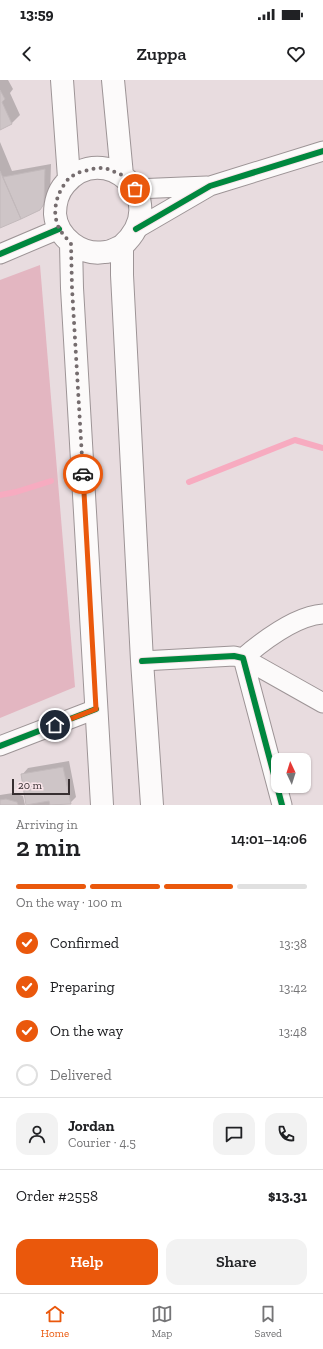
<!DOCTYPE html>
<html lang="en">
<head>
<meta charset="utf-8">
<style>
	:root { --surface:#fff; --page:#f2f2f2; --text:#202124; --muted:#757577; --line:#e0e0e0; --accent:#ea580c }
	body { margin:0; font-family:"Zilla Slab",serif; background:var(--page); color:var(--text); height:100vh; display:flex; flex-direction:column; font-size:15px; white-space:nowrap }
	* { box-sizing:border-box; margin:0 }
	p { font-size:13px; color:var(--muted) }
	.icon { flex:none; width:22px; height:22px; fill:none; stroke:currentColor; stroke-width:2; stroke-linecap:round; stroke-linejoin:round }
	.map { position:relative; height:725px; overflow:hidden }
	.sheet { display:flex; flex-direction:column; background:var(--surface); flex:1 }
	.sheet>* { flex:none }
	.needle { width:26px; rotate:356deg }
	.buttons { position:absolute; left:271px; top:673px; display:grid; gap:8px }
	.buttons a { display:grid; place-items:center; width:40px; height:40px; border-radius:8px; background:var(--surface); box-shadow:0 1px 3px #0004; font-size:20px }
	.scale { position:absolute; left:12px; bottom:10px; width:58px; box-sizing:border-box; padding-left:4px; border:2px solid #372f31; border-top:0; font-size:11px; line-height:14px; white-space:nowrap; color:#372f31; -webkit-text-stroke:3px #fae5ea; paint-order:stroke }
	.pin { position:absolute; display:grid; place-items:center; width:34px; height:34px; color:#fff; margin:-17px; border:2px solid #fff; border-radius:50%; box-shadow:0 1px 4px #0007 }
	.courier { position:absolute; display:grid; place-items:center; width:40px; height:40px; margin:-20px; border:3px solid #ea580c; border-radius:50%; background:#fff; color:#222; box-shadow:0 1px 5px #0007 }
	.overview em { font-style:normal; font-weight:600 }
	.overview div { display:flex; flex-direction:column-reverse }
	.overview { display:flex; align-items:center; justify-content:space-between; height:68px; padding:0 16px }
	h1 { font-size:26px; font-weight:600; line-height:30px }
	.bar { display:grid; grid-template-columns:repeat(4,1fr); gap:6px 4px; align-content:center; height:48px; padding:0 16px }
	.bar i { height:5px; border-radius:3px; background:var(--line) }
	.bar .on { background:var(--accent) }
	.bar p { grid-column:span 4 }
	.line { display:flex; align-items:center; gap:10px; padding:0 16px; border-top:1px solid var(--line) }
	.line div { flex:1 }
	.round { display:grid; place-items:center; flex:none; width:42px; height:42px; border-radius:12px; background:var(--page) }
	ol { padding:0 16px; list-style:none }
	li { display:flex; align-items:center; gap:12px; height:44px }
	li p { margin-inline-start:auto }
	li .icon { padding:4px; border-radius:50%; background:var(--accent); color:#fff; stroke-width:4 }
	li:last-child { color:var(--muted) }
	li i { width:22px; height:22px; border:2px solid var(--line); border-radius:50% }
	.action { display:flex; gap:8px; margin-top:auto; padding:8px 16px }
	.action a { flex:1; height:46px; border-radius:12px; background:var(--accent); color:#fff; font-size:16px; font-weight:600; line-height:46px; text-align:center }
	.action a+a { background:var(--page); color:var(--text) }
	.status { display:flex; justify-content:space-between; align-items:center; height:28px; padding:0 20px; background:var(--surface); direction:ltr }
	.status svg { height:11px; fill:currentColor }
	header { display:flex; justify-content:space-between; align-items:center; height:52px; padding:0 16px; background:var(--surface); font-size:18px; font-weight:600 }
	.menu { display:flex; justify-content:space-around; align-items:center; height:56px; border-top:1px solid var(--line); background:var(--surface); font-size:11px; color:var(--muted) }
	.menu a { display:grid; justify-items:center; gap:2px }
	.menu .on { color:var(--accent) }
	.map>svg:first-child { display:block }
	.green { fill:#e3b6c1 }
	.shadow { fill:#0003 }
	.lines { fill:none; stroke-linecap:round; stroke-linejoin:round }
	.stream { stroke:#f7abc0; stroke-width:6 }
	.building { fill:#cec5c7; stroke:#c2b9bb }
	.minor-casing { stroke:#9d9496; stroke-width:21 }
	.secondary-casing { stroke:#9d9496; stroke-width:24 }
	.minor { stroke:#fcfafa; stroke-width:19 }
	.secondary { stroke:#fcfafa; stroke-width:22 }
	.cycleway-casing { stroke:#fae5ea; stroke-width:8 }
	.cycleway { stroke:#00873e; stroke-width:6 }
	.done { stroke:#756c6e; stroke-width:4; stroke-dasharray:0 7.2 }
	.route { stroke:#ea580c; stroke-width:5 }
</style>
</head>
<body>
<div class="status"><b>13:59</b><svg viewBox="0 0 49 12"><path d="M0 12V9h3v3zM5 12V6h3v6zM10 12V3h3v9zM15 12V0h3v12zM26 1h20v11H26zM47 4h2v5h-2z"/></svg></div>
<header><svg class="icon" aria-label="back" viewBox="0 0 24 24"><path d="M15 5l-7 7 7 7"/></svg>Zuppa<svg class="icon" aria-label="heart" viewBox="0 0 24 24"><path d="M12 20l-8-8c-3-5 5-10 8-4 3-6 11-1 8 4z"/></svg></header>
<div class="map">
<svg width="323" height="725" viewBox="0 0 323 725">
	<rect width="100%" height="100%" fill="#e8dcdf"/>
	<path class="green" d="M 40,185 L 75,607 L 0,638 L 0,200 Z"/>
	<path class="shadow" d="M 0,0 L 8,0 L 13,9 L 10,13 L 20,35 L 12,43 L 0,49 Z
		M 0,62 L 12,91 L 51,84 L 50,116 L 46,122 L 40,129 L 0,147 Z
		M 69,681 L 76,717 L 70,723 L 56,725 L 27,725 L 22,695 L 28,688 Z
		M 13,713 L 23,716 L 25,725 L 0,725 L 0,715 Z"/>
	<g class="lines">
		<path class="stream" d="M 189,402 L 295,360 L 323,368
			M 0,415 L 16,412 L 51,401"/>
	</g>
	<path class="building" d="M 0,10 L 5,19 L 2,22 L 12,44 L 0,50 Z
		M 45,89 L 44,124 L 40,130 L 21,139 L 3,97 Z
		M 0,91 L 21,139 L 0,148 Z
		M 63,687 L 71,724 L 50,725 L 49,721 L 26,725 L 21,694 Z
		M 6,719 L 17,722 L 18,725 L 0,725 L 0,720 Z"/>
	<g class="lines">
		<defs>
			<path id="minor" d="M 135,109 L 207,106
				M 136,149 L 210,106 L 323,71
				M 0,174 L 59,149
				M 323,534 C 295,536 264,560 243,578 L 323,623
				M 142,581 L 234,576 L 243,578 L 282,725
				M 0,666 L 96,629"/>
			<path id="secondary" d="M 62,0 L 69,98
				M 113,0 L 122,95
				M 71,164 L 72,208 L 102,725
				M 122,166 C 117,168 111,172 105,172 C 82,176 57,158 55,134 C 55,123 58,112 65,104 C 103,58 174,119 122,166 L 122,195 L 142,581 L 152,725"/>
		</defs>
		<use href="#minor" class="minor-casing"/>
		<use href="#secondary" class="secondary-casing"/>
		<use href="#minor" class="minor"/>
		<use href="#secondary" class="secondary"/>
		<defs>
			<path id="cycleway" d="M 136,149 L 210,106 L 323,71
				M 0,174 L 59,149
				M 142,581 L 234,576 L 243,578 L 282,725
				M 0,666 L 96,629"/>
		</defs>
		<use href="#cycleway" class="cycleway-casing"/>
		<use href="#cycleway" class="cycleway"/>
	</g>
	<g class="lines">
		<path class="done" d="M 83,394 L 72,208 L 71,164 L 59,149 L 55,136 L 56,122 L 61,109 L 69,98 L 77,93 L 96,88 L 105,88 L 122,95 L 135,109"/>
		<path class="route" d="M 55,645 L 96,629 L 83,394"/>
	</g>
</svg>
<div class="buttons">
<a><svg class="needle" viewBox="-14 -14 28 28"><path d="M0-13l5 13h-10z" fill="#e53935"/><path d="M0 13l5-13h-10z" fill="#757577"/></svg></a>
</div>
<div class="scale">20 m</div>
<div class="pin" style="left:135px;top:109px;background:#ea580c"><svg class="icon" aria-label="bag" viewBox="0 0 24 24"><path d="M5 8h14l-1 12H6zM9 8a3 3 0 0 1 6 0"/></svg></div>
<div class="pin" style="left:55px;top:645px;background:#1f2937"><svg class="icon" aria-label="home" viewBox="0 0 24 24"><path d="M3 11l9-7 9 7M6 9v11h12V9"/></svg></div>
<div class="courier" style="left:83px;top:394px"><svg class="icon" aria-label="car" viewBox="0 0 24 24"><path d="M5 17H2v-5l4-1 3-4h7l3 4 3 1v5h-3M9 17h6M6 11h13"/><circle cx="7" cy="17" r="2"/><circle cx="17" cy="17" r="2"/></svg></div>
</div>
<section class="sheet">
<div class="overview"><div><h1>2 min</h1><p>Arriving in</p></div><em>14:01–14:06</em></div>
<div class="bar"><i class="on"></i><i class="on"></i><i class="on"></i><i></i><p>On the way · 100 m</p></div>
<ol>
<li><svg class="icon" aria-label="check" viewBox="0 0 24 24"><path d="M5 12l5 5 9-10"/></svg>Confirmed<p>13:38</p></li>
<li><svg class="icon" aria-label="check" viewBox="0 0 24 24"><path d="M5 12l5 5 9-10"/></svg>Preparing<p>13:42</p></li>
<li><svg class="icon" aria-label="check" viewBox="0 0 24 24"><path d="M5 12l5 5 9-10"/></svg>On the way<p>13:48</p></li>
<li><i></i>Delivered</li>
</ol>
<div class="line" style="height:72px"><a class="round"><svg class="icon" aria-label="person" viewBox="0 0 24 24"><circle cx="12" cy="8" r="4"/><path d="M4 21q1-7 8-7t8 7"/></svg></a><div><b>Jordan</b><p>Courier · 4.5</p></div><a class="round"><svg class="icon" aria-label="chat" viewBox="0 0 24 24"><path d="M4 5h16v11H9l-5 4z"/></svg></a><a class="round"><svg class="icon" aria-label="phone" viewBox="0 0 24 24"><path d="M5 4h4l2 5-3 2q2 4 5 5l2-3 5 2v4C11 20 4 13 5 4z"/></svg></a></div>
<div class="line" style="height:52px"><div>Order #2558</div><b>$13.31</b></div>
<div class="action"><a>Help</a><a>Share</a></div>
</section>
<nav class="menu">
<a class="on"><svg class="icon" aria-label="home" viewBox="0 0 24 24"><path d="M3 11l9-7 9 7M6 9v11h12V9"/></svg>Home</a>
<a><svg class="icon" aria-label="map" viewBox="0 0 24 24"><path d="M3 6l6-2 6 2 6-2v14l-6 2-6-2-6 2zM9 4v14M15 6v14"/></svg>Map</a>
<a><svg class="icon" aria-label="saved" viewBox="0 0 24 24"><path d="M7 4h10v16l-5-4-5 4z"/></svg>Saved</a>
</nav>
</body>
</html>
